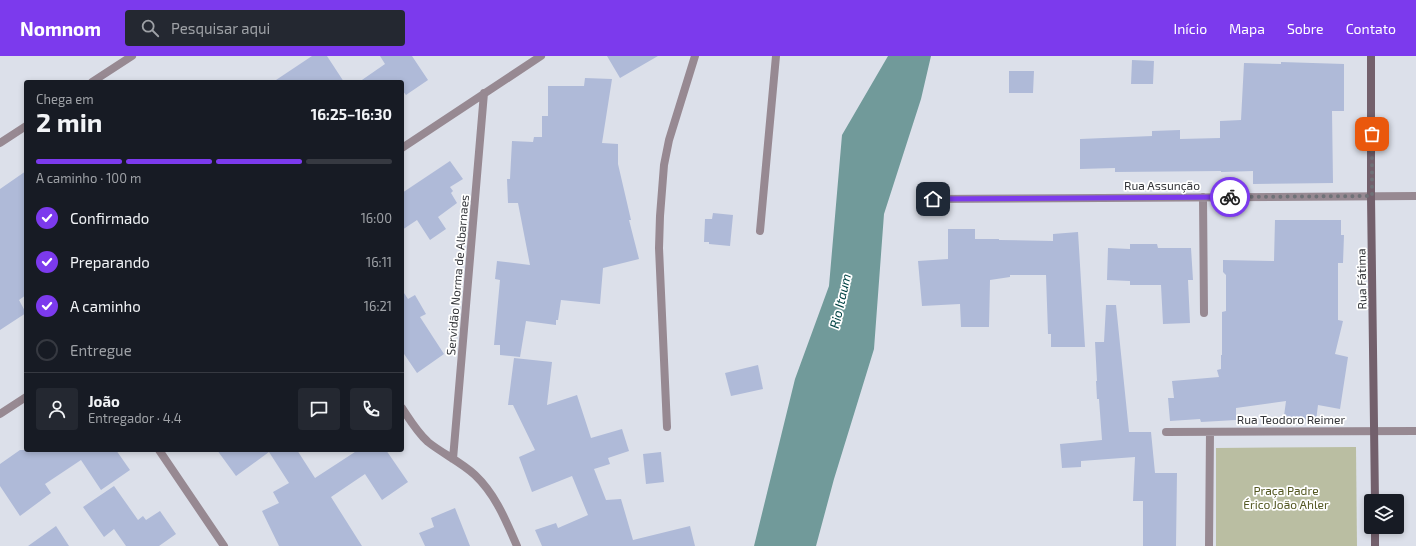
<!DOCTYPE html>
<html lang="pt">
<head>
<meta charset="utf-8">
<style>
	:root { --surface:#171b24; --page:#242831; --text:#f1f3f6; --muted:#9ea1a6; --line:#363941; --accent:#7c3aed }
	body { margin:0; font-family:"Exo 2",sans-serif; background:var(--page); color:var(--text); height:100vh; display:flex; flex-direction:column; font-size:15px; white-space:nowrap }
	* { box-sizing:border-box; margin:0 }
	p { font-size:13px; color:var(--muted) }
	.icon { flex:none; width:22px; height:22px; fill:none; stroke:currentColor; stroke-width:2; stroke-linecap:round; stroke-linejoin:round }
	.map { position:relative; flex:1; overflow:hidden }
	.panel { position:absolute; left:24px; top:24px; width:380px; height:372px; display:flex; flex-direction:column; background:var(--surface); border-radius:4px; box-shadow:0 2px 6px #0003 }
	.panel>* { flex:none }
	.fabs { position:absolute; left:1364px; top:438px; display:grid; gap:8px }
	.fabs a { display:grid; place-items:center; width:40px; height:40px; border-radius:4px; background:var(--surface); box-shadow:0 2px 6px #0003; font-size:20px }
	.pin { position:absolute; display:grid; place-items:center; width:34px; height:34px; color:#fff; margin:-17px; border-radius:8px; box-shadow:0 2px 6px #0006 }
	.courier { position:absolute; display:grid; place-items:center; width:40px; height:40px; margin:-20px; border:3px solid #7c3aed; border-radius:50%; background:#fff; color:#222; box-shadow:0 1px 5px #0007 }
	.head em { font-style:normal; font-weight:700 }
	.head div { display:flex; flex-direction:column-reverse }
	.head { display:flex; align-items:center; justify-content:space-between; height:68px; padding:0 12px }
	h1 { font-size:26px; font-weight:700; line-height:30px }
	.bar { display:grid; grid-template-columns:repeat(4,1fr); gap:6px 4px; align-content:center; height:48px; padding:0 12px }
	.bar i { height:5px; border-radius:3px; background:var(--line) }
	.bar .active { background:var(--accent) }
	.bar p { grid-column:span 4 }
	.line { display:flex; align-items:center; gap:10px; padding:0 12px; border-top:1px solid var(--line) }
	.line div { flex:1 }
	.round { display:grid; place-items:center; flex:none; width:42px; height:42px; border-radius:4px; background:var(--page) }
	ol { padding:0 12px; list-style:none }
	li { display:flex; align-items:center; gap:12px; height:44px }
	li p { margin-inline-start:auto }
	li .icon { padding:4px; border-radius:50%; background:var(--accent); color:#fff; stroke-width:4 }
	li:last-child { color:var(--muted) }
	li i { width:22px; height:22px; border:2px solid var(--line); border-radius:50% }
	header { display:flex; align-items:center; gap:24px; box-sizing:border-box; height:56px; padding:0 20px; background:var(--accent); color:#fff }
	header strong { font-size:19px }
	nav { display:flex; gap:22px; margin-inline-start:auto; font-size:14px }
	.search { width:280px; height:36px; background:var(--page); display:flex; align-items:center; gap:10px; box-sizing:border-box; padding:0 14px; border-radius:4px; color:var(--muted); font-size:15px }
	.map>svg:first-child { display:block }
	.green { fill:#babea2 }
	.water { fill:#719a9a }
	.building { fill:#afbad8 }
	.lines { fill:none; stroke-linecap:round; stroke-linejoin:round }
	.street { stroke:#978992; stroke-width:8 }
	.secondary { stroke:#73606c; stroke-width:8 }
	.done { stroke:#6f7278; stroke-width:4; stroke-dasharray:0 7.2 }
	.route { stroke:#7c3aed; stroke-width:5 }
	.labels { text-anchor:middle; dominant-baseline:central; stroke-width:3.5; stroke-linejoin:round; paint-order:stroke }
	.street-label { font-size:12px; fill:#35373b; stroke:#fff }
	.park-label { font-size:12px; fill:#545823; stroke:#fff }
	.water-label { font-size:13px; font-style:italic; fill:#004344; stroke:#fff }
</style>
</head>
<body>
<header>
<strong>Nomnom</strong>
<div class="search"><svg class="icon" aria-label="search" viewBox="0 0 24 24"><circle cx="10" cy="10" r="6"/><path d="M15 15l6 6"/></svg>Pesquisar aqui</div>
<nav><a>Início</a><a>Mapa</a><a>Sobre</a><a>Contato</a></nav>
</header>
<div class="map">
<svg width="1416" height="490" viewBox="0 0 1416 490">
	<rect width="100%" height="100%" fill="#dce0ea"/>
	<path class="green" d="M 1356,391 L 1357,490 L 1216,490 L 1216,392 Z"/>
	<path class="water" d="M 888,0 L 931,0 L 921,43 L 884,158 L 874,293 L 834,423 L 816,490 L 754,490 L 795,323 L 829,230 L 842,79 Z"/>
	<path class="building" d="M 312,0 L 327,0 L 344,26 L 273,26 Z
		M 380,0 L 412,0 L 428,24 L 406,39 L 402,34 L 402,26 L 359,26 L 385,8 Z
		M 607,0 L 658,0 L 620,22 Z
		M 1132,4 L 1154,5 L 1153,28 L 1131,28 Z
		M 1281,6 L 1344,8 L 1344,55 L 1332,55 L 1333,127 L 1253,128 L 1253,115 L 1221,116 L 1221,115 L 1115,116 L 1115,112 L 1080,113 L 1080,83 L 1152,80 L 1152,75 L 1180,74 L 1180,83 L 1220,82 L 1220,65 L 1241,64 L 1244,7 L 1281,8 Z
		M 1009,15 L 1034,15 L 1033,37 L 1009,37 Z
		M 585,22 L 612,23 L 602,87 L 618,88 L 618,108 L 631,164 L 629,164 L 639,203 L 603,212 L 600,248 L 561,244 L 558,264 L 556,264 L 556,269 L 526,265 L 520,301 L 500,299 L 500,289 L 494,289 L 500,224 L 495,223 L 497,205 L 530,209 L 518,147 L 508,147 L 507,123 L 510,123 L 512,85 L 533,86 L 534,81 L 542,81 L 542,60 L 548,60 L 548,30 L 584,30 Z
		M 450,105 L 463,123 L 450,131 L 453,135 L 451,137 L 457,147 L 438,161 L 446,173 L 430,184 L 417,164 L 402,174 L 402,137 Z
		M 26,115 L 26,239 L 19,244 L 26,257 L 0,274 L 0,133 Z
		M 713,157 L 733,159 L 730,190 L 709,188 L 709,186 L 704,186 L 705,163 L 712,163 Z
		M 1275,164 L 1341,164 L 1341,179 L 1344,179 L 1343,207 L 1338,207 L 1338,264 L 1343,265 L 1335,298 L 1348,301 L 1340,353 L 1318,349 L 1316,365 L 1284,360 L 1286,345 L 1236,352 L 1236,364 L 1201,366 L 1200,363 L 1170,365 L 1168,342 L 1174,342 L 1172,325 L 1219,321 L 1217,314 L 1221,313 L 1221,299 L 1222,299 L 1222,256 L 1226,255 L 1226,219 L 1223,216 L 1223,204 L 1274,205 Z
		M 948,173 L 975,173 L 975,183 L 999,183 L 999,184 L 1053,185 L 1053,178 L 1078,176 L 1085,291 L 1051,291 L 1051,278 L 1048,278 L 1046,219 L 1010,219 L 1010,221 L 990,224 L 989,271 L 961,271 L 960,248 L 922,250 L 918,205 L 948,203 Z
		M 1130,188 L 1157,188 L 1158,192 L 1191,192 L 1193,224 L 1188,224 L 1190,267 L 1163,268 L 1161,229 L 1130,229 L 1130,225 L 1107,224 L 1108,192 L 1130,193 Z
		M 402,234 L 408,243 L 415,239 L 426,258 L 420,261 L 444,298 L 417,317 L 402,295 Z
		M 1106,249 L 1116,249 L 1129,376 L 1151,376 L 1155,417 L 1177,417 L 1176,490 L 1143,490 L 1143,445 L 1133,445 L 1135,401 L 1081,405 L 1081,411 L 1062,412 L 1060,388 L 1102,384 L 1099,343 L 1097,343 L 1096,325 L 1097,325 L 1095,286 L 1104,286 Z
		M 514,302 L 552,306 L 547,349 L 577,339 L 591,382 L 622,373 L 629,395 L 608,402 L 610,408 L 594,413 L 606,444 L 621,443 L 633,484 L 690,470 L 695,490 L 542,490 L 535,474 L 556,467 L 558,472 L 588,459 L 572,420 L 532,436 L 519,401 L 535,394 L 513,349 L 508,349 Z
		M 758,309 L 763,333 L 731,340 L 725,317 Z
		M 20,394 L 116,394 L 130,414 L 101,434 L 81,404 L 45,428 L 51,437 L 20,460 L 0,430 L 0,408 Z
		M 217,394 L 297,394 L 315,422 L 358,394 L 386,394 L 408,426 L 382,444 L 365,418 L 331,441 L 362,490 L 279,490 L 262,455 L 279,447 L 273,436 L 289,427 L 269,396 L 236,420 Z
		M 661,396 L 664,426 L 646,428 L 643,398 Z
		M 114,430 L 138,464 L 143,460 L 146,464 L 160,455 L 176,478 L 159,490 L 126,490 L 114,473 L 104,481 L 83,451 Z
		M 455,452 L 470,490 L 425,490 L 419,477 L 434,471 L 431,462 Z
		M 56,470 L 69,490 L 28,490 Z"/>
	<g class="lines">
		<path class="street" d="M 92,26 L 132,0
			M 0,87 L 26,70
			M 402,92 L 541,0
			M 1203,141 L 1204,257
			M 933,143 L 1416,140
			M 760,175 L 776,0
			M 402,352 C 410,364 417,376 428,386 C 443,398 461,406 475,419 C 496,439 506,465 517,490
			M 0,358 L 26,341
			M 667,371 L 659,192 L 660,160 L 664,109 L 669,84 L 695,0
			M 1166,376 L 1416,375
			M 159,394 L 224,490
			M 453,403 L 484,37
			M 1209,490 L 1210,376"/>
		<path class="secondary" d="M 1371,0 L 1371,141 L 1375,445
			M 1375,490 L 1375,471"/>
	</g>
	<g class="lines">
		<path class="done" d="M 1230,141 L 1372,140 L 1372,78"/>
		<path class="route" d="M 933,143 L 1230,141"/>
	</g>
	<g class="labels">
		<g class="street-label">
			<text x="1162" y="129">Rua Assunção</text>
			<text transform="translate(457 219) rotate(-85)">Servidão Norma de Albarnaes</text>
			<text transform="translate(1361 223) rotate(-91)">Rua Fátima</text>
			<text x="1291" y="363">Rua Teodoro Reimer</text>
		</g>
		<g class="park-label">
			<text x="1286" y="434">Praça Padre<tspan x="1286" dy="14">Érico João Ahler</tspan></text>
		</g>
		<g class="water-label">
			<text transform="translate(840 245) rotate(-77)">Rio Itaum</text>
		</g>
	</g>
</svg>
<div class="fabs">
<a><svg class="icon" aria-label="layers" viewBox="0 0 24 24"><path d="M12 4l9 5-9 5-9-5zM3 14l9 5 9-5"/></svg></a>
</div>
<div class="pin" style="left:1372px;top:78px;background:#ea580c"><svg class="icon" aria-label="bag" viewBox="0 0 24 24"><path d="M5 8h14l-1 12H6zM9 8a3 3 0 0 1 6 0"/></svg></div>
<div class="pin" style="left:933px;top:143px;background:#1f2937"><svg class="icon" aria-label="home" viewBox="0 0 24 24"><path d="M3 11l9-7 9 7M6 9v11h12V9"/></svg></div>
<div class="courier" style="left:1230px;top:141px"><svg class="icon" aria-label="bike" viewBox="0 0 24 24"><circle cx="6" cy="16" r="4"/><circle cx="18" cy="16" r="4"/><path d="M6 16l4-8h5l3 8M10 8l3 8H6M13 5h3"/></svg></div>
<section class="panel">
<div class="head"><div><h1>2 min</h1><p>Chega em</p></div><em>16:25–16:30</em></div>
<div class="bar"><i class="active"></i><i class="active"></i><i class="active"></i><i></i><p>A caminho · 100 m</p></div>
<ol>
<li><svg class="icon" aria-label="check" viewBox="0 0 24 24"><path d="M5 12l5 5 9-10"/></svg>Confirmado<p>16:00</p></li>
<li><svg class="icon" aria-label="check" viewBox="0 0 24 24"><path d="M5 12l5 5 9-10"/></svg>Preparando<p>16:11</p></li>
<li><svg class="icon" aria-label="check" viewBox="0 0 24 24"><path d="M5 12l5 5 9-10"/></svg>A caminho<p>16:21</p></li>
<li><i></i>Entregue</li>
</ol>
<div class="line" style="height:72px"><a class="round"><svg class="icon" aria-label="person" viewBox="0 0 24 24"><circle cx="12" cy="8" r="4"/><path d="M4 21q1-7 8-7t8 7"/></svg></a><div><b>João</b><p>Entregador · 4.4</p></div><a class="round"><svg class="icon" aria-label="chat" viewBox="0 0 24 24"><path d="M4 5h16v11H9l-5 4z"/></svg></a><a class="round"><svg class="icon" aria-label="phone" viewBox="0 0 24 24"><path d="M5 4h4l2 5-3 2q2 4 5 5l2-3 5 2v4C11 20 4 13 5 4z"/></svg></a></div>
</section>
</div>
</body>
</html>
